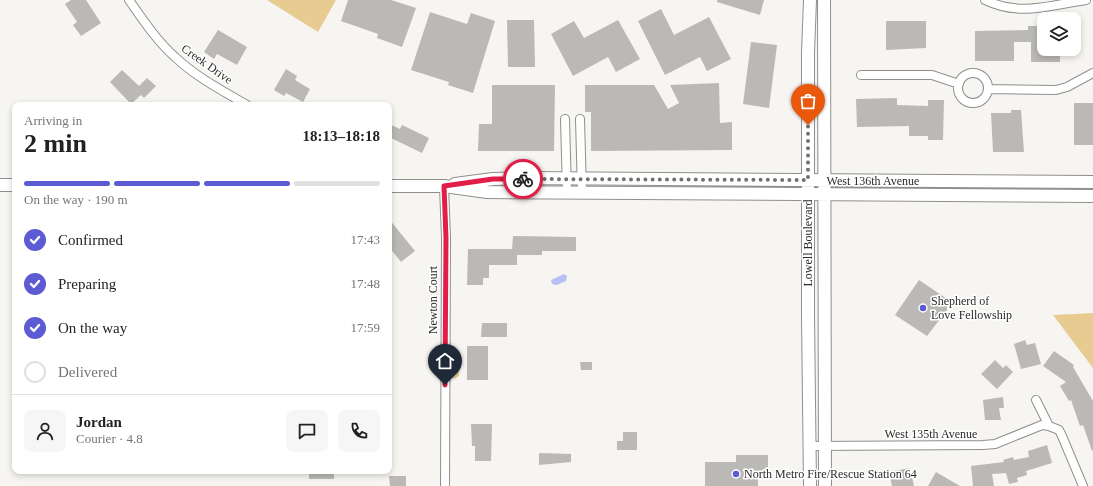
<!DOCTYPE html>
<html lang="en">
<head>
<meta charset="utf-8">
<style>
	:root { --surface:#fff; --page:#f6f6f6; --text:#222; --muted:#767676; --line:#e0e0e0; --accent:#5d5bd4 }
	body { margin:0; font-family:Georgia,serif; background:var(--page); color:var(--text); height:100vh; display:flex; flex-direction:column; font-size:15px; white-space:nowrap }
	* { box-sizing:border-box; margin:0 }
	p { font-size:13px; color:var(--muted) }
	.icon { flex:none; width:22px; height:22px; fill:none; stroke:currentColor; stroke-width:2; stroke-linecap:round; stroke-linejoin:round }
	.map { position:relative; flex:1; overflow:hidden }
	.details { position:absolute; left:12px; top:102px; width:380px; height:372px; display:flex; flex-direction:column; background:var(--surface); border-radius:8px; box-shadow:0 2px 6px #0003 }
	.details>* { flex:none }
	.fabs { position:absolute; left:1037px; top:12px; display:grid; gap:8px }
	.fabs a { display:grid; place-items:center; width:44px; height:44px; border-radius:8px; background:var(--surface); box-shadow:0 2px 6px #0003; font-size:20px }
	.pin { position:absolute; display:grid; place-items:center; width:34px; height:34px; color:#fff; margin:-41px -17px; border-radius:50% 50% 50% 0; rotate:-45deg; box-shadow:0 0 4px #0007 }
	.pin .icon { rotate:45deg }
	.courier { position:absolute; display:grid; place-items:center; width:40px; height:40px; margin:-20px; border:3px solid #e11d48; border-radius:50%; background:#fff; color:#222; box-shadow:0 1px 5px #0007 }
	.overview em { font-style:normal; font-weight:700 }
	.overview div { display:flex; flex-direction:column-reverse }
	.overview { display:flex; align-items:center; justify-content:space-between; height:68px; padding:0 12px }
	h1 { font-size:26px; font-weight:700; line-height:30px }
	.bar { display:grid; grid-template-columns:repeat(4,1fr); gap:6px 4px; align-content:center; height:48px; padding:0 12px }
	.bar i { height:5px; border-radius:3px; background:var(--line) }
	.bar .on { background:var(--accent) }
	.bar p { grid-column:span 4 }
	.line { display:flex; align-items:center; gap:10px; padding:0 12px; border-top:1px solid var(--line) }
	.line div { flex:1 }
	.round { display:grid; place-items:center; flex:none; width:42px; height:42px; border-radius:8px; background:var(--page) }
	ol { padding:0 12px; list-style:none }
	li { display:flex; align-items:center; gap:12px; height:44px }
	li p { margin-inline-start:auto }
	li .icon { padding:4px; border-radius:50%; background:var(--accent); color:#fff; stroke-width:4 }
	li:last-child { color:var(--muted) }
	li i { width:22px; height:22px; border:2px solid var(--line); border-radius:50% }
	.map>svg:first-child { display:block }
	.green { fill:#e7cb91 }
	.water { fill:#b9c0f5 }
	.building { fill:#bab9b6 }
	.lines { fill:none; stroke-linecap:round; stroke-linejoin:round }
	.minor-casing { stroke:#908f8c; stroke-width:10 }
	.secondary-casing { stroke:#908f8c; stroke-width:14 }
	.minor { stroke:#fff; stroke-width:8 }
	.secondary { stroke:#fff; stroke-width:12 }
	.done { stroke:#72716f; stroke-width:4; stroke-dasharray:0 7.2 }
	.route { stroke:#e11d48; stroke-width:5 }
	.poi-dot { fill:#5d5bd4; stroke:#fff; stroke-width:1.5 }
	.labels { text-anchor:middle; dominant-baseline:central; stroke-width:3; stroke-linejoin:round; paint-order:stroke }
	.street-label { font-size:12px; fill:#2b2a29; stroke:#fff }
	.poi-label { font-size:12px; fill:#2b2a29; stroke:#fff; text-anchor:start }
</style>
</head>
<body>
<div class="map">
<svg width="1093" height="486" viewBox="0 0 1093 486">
	<rect width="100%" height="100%" fill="#f6f5f2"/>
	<path class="green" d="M 267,0 L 336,0 L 318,32 Z
		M 1093,313 L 1093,368 L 1053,315 Z
		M 455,357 L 459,359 L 459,376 L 454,379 L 452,377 L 452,359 Z"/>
	<path class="water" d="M 564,274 L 567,276 L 566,281 L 557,285 L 552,284 L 551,280 Z"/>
	<path class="building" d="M 71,0 L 86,0 L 101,23 L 81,36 L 73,25 L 77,22 L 65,4 Z
		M 348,0 L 391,0 L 416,8 L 402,47 L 377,38 L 378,34 L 341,21 Z
		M 717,0 L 764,0 L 760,15 L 717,2 Z
		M 661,9 L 674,35 L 709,17 L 731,59 L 707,71 L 700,57 L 665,75 L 638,21 Z
		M 430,12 L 467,24 L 471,13 L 495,21 L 473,93 L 448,85 L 449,82 L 411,70 Z
		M 507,20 L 534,20 L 535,67 L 508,67 Z
		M 618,20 L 640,59 L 616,72 L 608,57 L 573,76 L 551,34 L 574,21 L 584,38 Z
		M 886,21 L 926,21 L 926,48 L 886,50 Z
		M 1028,26 L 1044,26 L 1044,49 L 1060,49 L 1060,62 L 1031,62 L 1031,42 L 1014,42 L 1014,61 L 975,61 L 975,31 L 1028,30 Z
		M 218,30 L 247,47 L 237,65 L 217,54 L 214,59 L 204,52 Z
		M 751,42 L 777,45 L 769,108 L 743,104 Z
		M 286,69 L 297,76 L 295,80 L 310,89 L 303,102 L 286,93 L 284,96 L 274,90 Z
		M 122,70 L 139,86 L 147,78 L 156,86 L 144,98 L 141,95 L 131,104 L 110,82 Z
		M 719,83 L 720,123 L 732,122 L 732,150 L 591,151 L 591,112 L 585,112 L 585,85 L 654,85 L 668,109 L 679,103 L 670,85 Z
		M 492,85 L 555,85 L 554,151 L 478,151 L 479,124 L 492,124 Z
		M 897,98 L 897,105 L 928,106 L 928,100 L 944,100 L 943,140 L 928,140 L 928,136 L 909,136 L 909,126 L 857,127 L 856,99 Z
		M 1074,103 L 1093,103 L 1093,145 L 1074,145 Z
		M 1011,110 L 1021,110 L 1024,152 L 993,152 L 991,113 L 1011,113 Z
		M 389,124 L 400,129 L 402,125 L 429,138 L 422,153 L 389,137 Z
		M 389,219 L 415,251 L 401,262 L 389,247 Z
		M 513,236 L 576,237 L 576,251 L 542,251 L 542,255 L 517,255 L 517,265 L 489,265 L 489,278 L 483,278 L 483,285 L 467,285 L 468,249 L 512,249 Z
		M 919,280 L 950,301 L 947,307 L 947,310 L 927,336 L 895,315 Z
		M 482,323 L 507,323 L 507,337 L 481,337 Z
		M 1025,340 L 1027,345 L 1035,343 L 1041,364 L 1021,369 L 1014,344 Z
		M 467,346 L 488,346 L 488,380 L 467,380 Z
		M 1054,351 L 1074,365 L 1073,367 L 1093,401 L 1093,450 L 1092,451 L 1083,425 L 1080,426 L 1071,400 L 1069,401 L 1060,386 L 1066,382 L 1043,366 Z
		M 995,360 L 1003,368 L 1006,365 L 1013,372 L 997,389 L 981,374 Z
		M 580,362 L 592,362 L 592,370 L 581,370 Z
		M 1003,397 L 1004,408 L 999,408 L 1001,420 L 985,420 L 983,400 Z
		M 471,424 L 492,424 L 491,461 L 475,461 L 475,446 L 472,446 Z
		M 623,432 L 637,432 L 637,450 L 617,450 L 617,441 L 623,441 Z
		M 1047,445 L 1052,463 L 1026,471 L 1027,475 L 1017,478 L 1018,482 L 1009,484 L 1006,473 L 992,474 L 994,486 L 973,486 L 971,466 L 1004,462 L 1003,460 L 1013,457 L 1014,460 L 1029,457 L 1028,451 Z
		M 539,453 L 571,454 L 571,462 L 539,465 Z
		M 736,455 L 768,455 L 768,478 L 758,478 L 758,486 L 705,486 L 705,462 L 736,462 Z
		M 910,468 L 914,486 L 892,486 L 889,472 Z
		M 309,471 L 334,471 L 334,479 L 309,479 Z
		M 936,472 L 960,486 L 928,486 Z
		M 389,476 L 406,476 L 406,486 L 390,486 Z"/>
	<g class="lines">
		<defs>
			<path id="minor" d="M 129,0 C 143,20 157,41 175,57 C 196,77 223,91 247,105
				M 985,0 C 1020,17 1050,5 1086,0
				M958 88a15 15 0 1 1 30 0a15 15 0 1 1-30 0Z
				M 861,75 L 932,75 L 959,84
				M 988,89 L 1056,90 L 1067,87 L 1093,73
				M 565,119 L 567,192
				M 580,119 L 582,193
				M 444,186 L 446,238 L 445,486
				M 1036,400 L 1049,426 L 1059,430 L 1062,436 L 1083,486
				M 809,446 L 983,445 L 995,444 L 1042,425 L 1049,426"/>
			<path id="secondary" d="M 824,0 L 825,486
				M 455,184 L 493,179 L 527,178 L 1093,182
				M 0,185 L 15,185
				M 389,186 L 444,186 L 487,192 L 1093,196
				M 810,486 L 808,315 L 808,53 L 810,0"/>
		</defs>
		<use href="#minor" class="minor-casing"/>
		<use href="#secondary" class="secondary-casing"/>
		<use href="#minor" class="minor"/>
		<use href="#secondary" class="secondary"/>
	</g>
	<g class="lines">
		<path class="done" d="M 523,179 L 808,180 L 808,125"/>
		<path class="route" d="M 445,385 L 446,238 L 444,186 L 493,179 L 523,179"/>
	</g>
	<g class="poi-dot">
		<circle cx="923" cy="308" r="4"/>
		<circle cx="736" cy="474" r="4"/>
	</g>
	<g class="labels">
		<g class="street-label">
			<text transform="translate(207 64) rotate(35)">Creek Drive</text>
			<text x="873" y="181">West 136th Avenue</text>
			<text transform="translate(808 243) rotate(-90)">Lowell Boulevard</text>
			<text transform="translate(433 300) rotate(-90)">Newton Court</text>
			<text x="931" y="434">West 135th Avenue</text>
		</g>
		<g class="poi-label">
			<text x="931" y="301">Shepherd of<tspan x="931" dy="14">Love Fellowship</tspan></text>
			<text x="744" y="474">North Metro Fire/Rescue Station 64</text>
		</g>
	</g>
</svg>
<div class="fabs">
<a><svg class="icon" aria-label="layers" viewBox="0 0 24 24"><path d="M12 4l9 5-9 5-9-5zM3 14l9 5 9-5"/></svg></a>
</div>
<div class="pin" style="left:808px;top:125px;background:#ea580c"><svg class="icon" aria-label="bag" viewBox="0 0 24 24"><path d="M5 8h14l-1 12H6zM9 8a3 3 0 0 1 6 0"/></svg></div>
<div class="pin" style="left:445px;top:385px;background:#1f2937"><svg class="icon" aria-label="home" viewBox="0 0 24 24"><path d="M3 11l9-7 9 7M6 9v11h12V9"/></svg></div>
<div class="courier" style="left:523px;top:179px"><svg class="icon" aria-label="bike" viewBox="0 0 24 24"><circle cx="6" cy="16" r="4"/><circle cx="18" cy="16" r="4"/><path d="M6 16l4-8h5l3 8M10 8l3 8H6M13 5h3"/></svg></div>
<section class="details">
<div class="overview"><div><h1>2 min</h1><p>Arriving in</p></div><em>18:13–18:18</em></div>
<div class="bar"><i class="on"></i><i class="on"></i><i class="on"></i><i></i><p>On the way · 190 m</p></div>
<ol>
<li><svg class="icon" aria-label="check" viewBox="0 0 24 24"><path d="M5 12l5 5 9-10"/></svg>Confirmed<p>17:43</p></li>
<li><svg class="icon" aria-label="check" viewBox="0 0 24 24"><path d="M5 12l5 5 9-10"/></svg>Preparing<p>17:48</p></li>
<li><svg class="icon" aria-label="check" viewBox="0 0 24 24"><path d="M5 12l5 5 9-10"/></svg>On the way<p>17:59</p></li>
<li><i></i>Delivered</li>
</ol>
<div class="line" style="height:72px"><a class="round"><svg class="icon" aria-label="person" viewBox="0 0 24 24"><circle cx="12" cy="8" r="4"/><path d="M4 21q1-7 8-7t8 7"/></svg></a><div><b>Jordan</b><p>Courier · 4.8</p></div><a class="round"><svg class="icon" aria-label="chat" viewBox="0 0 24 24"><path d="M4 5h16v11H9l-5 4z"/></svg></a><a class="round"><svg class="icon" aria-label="phone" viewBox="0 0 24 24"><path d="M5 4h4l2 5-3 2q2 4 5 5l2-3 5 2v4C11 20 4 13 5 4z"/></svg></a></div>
</section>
</div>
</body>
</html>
